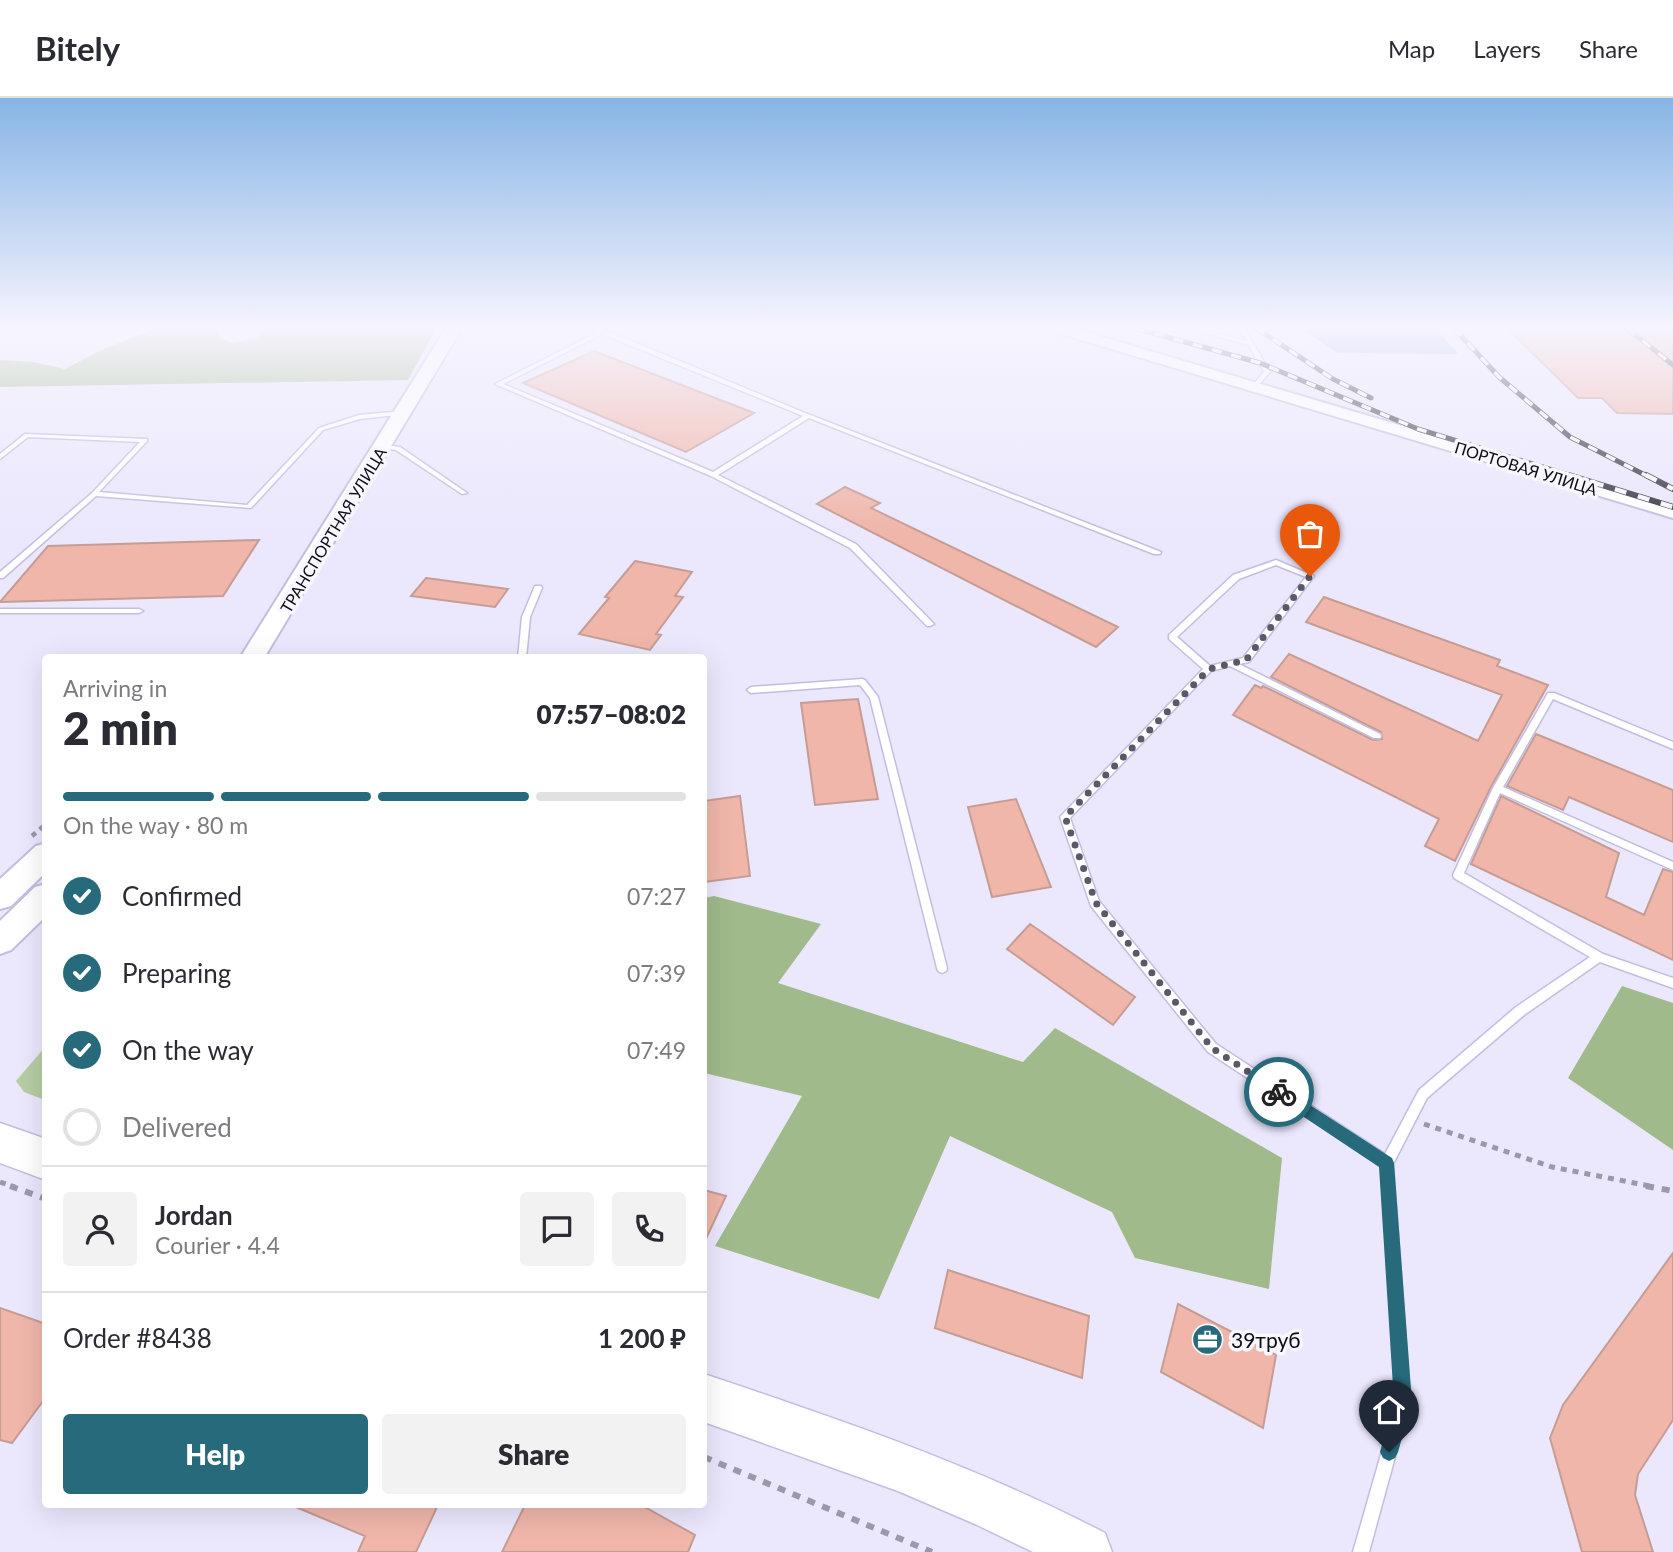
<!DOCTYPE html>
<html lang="en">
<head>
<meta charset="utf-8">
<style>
	:root { --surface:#fff; --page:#f2f2f3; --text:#2b2b33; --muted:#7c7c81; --line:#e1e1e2; --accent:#266a7b }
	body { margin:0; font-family:Lato,sans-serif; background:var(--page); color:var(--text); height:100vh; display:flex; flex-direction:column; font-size:26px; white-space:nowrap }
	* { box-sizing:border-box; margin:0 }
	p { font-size:23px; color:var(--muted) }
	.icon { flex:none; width:38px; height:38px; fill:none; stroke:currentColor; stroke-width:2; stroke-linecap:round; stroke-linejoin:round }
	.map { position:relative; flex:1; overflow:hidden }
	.sheet { position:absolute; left:42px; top:556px; width:665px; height:854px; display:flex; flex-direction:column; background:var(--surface); border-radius:7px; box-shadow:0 7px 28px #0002 }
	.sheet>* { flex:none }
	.pin { position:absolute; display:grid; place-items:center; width:60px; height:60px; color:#fff; margin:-72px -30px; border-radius:50% 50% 50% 0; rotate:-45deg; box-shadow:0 0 7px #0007 }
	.pin .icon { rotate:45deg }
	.courier { position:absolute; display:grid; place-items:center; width:70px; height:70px; margin:-35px; border:5px solid #266a7b; border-radius:50%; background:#fff; color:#222; box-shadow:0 2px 9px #0007 }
	.head em { font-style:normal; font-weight:800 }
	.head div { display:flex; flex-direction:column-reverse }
	.head { display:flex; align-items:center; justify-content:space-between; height:119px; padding:0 21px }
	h1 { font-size:46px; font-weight:800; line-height:52px }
	.bar { display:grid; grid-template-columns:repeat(4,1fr); gap:10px 7px; align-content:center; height:84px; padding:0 21px }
	.bar i { height:9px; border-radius:5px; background:var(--line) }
	.bar .current { background:var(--accent) }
	.bar p { grid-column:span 4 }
	.line { display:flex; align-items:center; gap:18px; padding:0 21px; border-top:2px solid var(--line) }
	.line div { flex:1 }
	.round { display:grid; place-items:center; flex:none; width:74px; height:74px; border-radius:7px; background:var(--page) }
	ol { padding:0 21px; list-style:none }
	li { display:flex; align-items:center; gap:21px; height:77px }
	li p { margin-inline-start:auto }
	li .icon { padding:7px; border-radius:50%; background:var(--accent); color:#fff; stroke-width:4 }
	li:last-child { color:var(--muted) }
	li i { width:38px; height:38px; border:4px solid var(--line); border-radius:50% }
	.cta { display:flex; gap:14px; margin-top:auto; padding:14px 21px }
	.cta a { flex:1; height:80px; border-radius:7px; background:var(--accent); color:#fff; font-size:28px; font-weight:800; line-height:80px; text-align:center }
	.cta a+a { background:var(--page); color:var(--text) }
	header { display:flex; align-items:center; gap:42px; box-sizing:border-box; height:98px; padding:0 35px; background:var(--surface); border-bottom:2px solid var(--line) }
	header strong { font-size:33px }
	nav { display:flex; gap:38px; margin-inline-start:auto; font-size:24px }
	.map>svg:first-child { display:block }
	.green { fill:#b5cda3 }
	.forest { fill:#a0ba8b }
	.water { fill:#97b5e1 }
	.building { fill:#f0b6aa; stroke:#c59d94; stroke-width:2 }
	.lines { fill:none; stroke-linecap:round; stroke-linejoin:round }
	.lane-casing { stroke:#c3bde0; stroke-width:3 }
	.secondary-casing { stroke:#c3bde0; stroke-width:4 }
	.primary-casing { stroke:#c3bde0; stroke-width:3 }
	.path-far2 { stroke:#9c98ab; stroke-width:4.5; stroke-dasharray:5 5; stroke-linecap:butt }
	.path-far1 { stroke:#9c98ab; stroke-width:5; stroke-dasharray:6 6; stroke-linecap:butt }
	.path { stroke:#9c98ab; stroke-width:6; stroke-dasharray:8 8; stroke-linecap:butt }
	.lane { fill:#fff; fill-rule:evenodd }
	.secondary { fill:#fff; fill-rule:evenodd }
	.primary { fill:#fff; fill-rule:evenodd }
	.rail-far1-casing { stroke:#393745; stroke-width:5 }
	.rail-casing { stroke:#393745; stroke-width:6 }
	.rail-far1 { stroke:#f8f7fe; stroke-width:3.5; stroke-dasharray:10; stroke-linecap:butt }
	.rail { stroke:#f8f7fe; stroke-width:4.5; stroke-dasharray:12; stroke-linecap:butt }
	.route { fill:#266a7b }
	.done { stroke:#5b5868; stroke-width:7; stroke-dasharray:0 12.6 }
	.labels { text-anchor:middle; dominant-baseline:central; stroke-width:7; stroke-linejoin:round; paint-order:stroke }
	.far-street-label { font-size:16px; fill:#0d0b17; stroke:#f8f7fe }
	.near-poi-label { font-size:21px; fill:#0d0b17; stroke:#f8f7fe; text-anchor:start }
</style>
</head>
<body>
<header>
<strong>Bitely</strong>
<nav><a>Map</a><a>Layers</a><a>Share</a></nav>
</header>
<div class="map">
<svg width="1673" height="1454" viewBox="0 0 1673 1454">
	<rect width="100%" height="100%" fill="#ebe7fd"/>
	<path class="green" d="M 45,949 L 45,1002 L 24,994 L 16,983 Z"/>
	<path class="forest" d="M 158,230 L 221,230 L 218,232 L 220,240 L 233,245 L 259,240 L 260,230 L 436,230 L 408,282 L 0,289 L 0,262 L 33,264 L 65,271 L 101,252 Z
		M 714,798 L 821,826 L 778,885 L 1023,964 L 1055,930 L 1282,1060 L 1269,1191 L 1135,1160 L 1112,1114 L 950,1038 L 879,1201 L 715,1148 L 802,998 L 704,975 L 704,800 Z
		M 1622,888 L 1673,905 L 1673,1052 L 1568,980 Z"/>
	<path class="water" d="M 1300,230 L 1435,230 L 1458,256 L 1338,255 Z"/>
	<path class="building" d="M 1507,230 L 1673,230 L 1673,316 L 1617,315 L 1602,300 L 1578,300 Z
		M 594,253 L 754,315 L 686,354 L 523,285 Z
		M 845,389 L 880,405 L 871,410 L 1118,529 L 1096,549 L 817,406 Z
		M 259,442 L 223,498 L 0,504 L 48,448 Z
		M 635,463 L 692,474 L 675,498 L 683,499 L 656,536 L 661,537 L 650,552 L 579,536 L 609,500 L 605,499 Z
		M 426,480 L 508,491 L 495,509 L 411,498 Z
		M 1324,499 L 1500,562 L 1497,568 L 1548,587 L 1491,689 L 1455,763 L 1425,748 L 1439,721 L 1233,617 L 1255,587 L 1261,590 L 1263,588 L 1373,642 L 1382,641 L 1381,634 L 1271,579 L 1289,556 L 1478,643 L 1502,597 L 1306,524 Z
		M 858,601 L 878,701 L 815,707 L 801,605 Z
		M 1536,636 L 1673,692 L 1673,744 L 1569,699 L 1563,712 L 1507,688 Z
		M 740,698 L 750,778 L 704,784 L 704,703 Z
		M 1501,698 L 1619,755 L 1606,799 L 1644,817 L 1663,771 L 1673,774 L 1673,862 L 1471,766 Z
		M 1016,701 L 1051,789 L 992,799 L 968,709 Z
		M 1030,826 L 1135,899 L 1113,927 L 1007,851 Z
		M 704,1092 L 726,1098 L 704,1145 Z
		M 1673,1155 L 1673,1322 L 1638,1376 L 1635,1397 L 1653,1454 L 1582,1454 L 1550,1340 L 1563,1307 Z
		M 948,1172 L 1089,1218 L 1082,1280 L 935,1230 Z
		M 1178,1206 L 1276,1257 L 1263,1330 L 1161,1274 Z
		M 0,1210 L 46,1226 L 46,1299 L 12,1345 L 0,1342 Z
		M 291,1407 L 438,1407 L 416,1454 L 358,1454 L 365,1438 Z
		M 525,1407 L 641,1407 L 695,1437 L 688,1454 L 502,1454 Z"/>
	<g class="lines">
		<defs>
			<path id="lane" d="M 590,230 L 605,232 L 800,313 L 1161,454 L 1160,456 L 1154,456 L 809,320 L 718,377 L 856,446 L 934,526 L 930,528 L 927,528 L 850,450 L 711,378 L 495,286 L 598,234 ZM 602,236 L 796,315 L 803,318 L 713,374 L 503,286 Z
				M 1187,230 L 1195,230 L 1247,243 L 1239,230 L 1244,230 L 1270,274 L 1256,290 L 1252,290 L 1252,288 L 1264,274 L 1249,247 Z
				M 403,313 L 406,315 L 405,316 L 360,321 L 323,332 L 251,410 L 96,398 L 3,480 L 0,480 L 0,474 L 92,395 L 140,344 L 28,339 L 0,361 L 0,356 L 25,336 L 147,341 L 147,343 L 99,394 L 247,407 L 319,330 L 359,317 Z
				M 383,347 L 400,349 L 467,395 L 462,396 L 396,352 L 381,350 L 380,349 Z
				M 1276,462 L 1314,478 L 1249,564 L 1239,566 L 1380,636 L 1381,638 L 1380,640 L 1374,640 L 1230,568 L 1211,573 L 1070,720 L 1099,803 L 1216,946 L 1385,1056 L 1419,992 L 1516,909 L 1590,859 L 1454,780 L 1453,777 L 1493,690 L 1548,595 L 1554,595 L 1673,644 L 1673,651 L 1553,601 L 1503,689 L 1673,764 L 1673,772 L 1500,695 L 1464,775 L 1603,856 L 1673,880 L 1673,890 L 1600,864 L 1524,917 L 1427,1000 L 1393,1066 L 1410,1304 L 1369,1454 L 1353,1454 L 1396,1304 L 1381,1068 L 1208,954 L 1091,808 L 1060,719 L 1203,571 L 1169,541 L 1169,537 L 1233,477 ZM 1276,467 L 1306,479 L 1243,560 L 1210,568 L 1177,539 L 1239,481 Z
				M 535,488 L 541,488 L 542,490 L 530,519 L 526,560 L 518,560 L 522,519 Z
				M 0,511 L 139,511 L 143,513 L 139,515 L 0,515 Z
				M 862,581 L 865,582 L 878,599 L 947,870 L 946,873 L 942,875 L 938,873 L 937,870 L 870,600 L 860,587 L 751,595 L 747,592 L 751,589 Z"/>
			<path id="secondary" d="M 446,230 L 462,230 L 264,560 L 240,560 Z
				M 1050,230 L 1072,230 L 1673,408 L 1673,420 L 1052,233 Z
				M 46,745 L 46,774 L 11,808 L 0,811 L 0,781 L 36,748 Z
				M 46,786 L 46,818 L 11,852 L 0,856 L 0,823 L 35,789 Z"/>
			<path id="primary" d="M 0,1025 L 46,1041 L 46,1082 L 0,1065 Z
				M 704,1276 C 841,1322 976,1368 1105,1435 L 1112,1454 L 1033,1454 L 975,1426 L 898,1393 L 704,1324 Z"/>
		</defs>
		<use href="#lane" class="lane-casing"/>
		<use href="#secondary" class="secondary-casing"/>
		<use href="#primary" class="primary-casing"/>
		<path class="path-far2" d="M 32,738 L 46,726"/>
		<path class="path-far1" d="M 1424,1026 L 1552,1069 L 1655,1089
			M 0,1084 L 15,1089"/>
		<path class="path" d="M 10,1088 L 46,1101
			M 1646,1088 L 1673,1093
			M 704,1359 L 932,1454"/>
		<use href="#lane" class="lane"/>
		<use href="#secondary" class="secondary"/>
		<use href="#primary" class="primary"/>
		<defs>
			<path id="rail-far1" d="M 1135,230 L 1260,265 L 1418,331 L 1575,379
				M 1256,230 L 1333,281 L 1371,300
				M 1454,230 L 1499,279 L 1570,339 L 1649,379
				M 1627,230 L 1673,267"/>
			<path id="rail" d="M 1569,377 L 1673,409
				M 1646,377 L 1673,391"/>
		</defs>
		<use href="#rail-far1" class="rail-far1-casing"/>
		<use href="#rail" class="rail-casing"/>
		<use href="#rail-far1" class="rail-far1"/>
		<use href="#rail" class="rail"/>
	</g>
	<linearGradient id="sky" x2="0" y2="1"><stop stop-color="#87b4e5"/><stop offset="0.53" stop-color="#f6f4fe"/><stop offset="1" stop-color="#f6f4fe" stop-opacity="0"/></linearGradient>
	<rect width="1673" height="433" fill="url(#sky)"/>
	<path class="route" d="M 1279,987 L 1392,1060 L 1394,1065 L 1412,1304 L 1398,1354 L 1395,1360 L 1389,1363 L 1383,1360 L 1380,1354 L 1394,1304 L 1379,1069 L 1274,999 L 1274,989 Z"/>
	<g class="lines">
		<path class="done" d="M 1279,994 L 1212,950 L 1096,805 L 1065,719 L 1209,571 L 1246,562 L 1310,478"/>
	</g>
	<defs>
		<symbol id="office-disc" viewBox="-11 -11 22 22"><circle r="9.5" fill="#266a7b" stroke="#f8f7fe"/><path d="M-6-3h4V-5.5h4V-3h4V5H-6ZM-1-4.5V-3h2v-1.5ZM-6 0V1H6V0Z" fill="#fff"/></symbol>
	</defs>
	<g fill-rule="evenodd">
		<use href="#office-disc" x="1190" y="1224" width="35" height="35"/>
	</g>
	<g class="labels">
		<g class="far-street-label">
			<text transform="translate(1526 370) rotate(17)">ПОРТОВАЯ УЛИЦА</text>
			<text transform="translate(333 432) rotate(-59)">ТРАНСПОРТНАЯ УЛИЦА</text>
		</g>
		<g class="near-poi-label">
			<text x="1231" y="1241">39труб</text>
		</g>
	</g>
</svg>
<div class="pin" style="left:1310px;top:478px;background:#ea580c"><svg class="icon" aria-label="bag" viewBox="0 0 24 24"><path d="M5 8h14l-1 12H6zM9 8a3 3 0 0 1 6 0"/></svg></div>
<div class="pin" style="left:1389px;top:1354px;background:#1f2937"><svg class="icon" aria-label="home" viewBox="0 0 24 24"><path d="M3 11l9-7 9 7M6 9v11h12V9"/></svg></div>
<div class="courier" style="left:1279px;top:994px"><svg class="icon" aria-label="bike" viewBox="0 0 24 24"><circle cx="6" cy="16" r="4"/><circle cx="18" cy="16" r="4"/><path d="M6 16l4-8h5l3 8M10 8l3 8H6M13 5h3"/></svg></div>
<section class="sheet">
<div class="head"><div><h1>2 min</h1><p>Arriving in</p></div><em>07:57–08:02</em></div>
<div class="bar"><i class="current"></i><i class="current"></i><i class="current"></i><i></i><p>On the way · 80 m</p></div>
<ol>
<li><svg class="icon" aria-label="check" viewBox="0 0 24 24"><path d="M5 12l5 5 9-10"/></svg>Confirmed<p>07:27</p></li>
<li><svg class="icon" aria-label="check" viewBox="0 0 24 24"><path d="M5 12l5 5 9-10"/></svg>Preparing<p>07:39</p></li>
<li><svg class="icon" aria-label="check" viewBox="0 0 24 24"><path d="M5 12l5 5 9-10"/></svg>On the way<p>07:49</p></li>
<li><i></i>Delivered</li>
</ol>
<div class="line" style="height:126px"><a class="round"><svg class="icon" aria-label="person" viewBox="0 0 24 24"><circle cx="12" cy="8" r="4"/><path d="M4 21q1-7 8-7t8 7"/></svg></a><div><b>Jordan</b><p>Courier · 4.4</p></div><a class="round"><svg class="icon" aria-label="chat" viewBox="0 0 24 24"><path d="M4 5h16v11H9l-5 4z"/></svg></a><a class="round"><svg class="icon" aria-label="phone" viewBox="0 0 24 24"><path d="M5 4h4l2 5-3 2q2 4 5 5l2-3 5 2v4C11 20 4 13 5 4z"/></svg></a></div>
<div class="line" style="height:91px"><div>Order #8438</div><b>1 200 ₽</b></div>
<div class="cta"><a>Help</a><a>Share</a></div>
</section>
</div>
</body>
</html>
